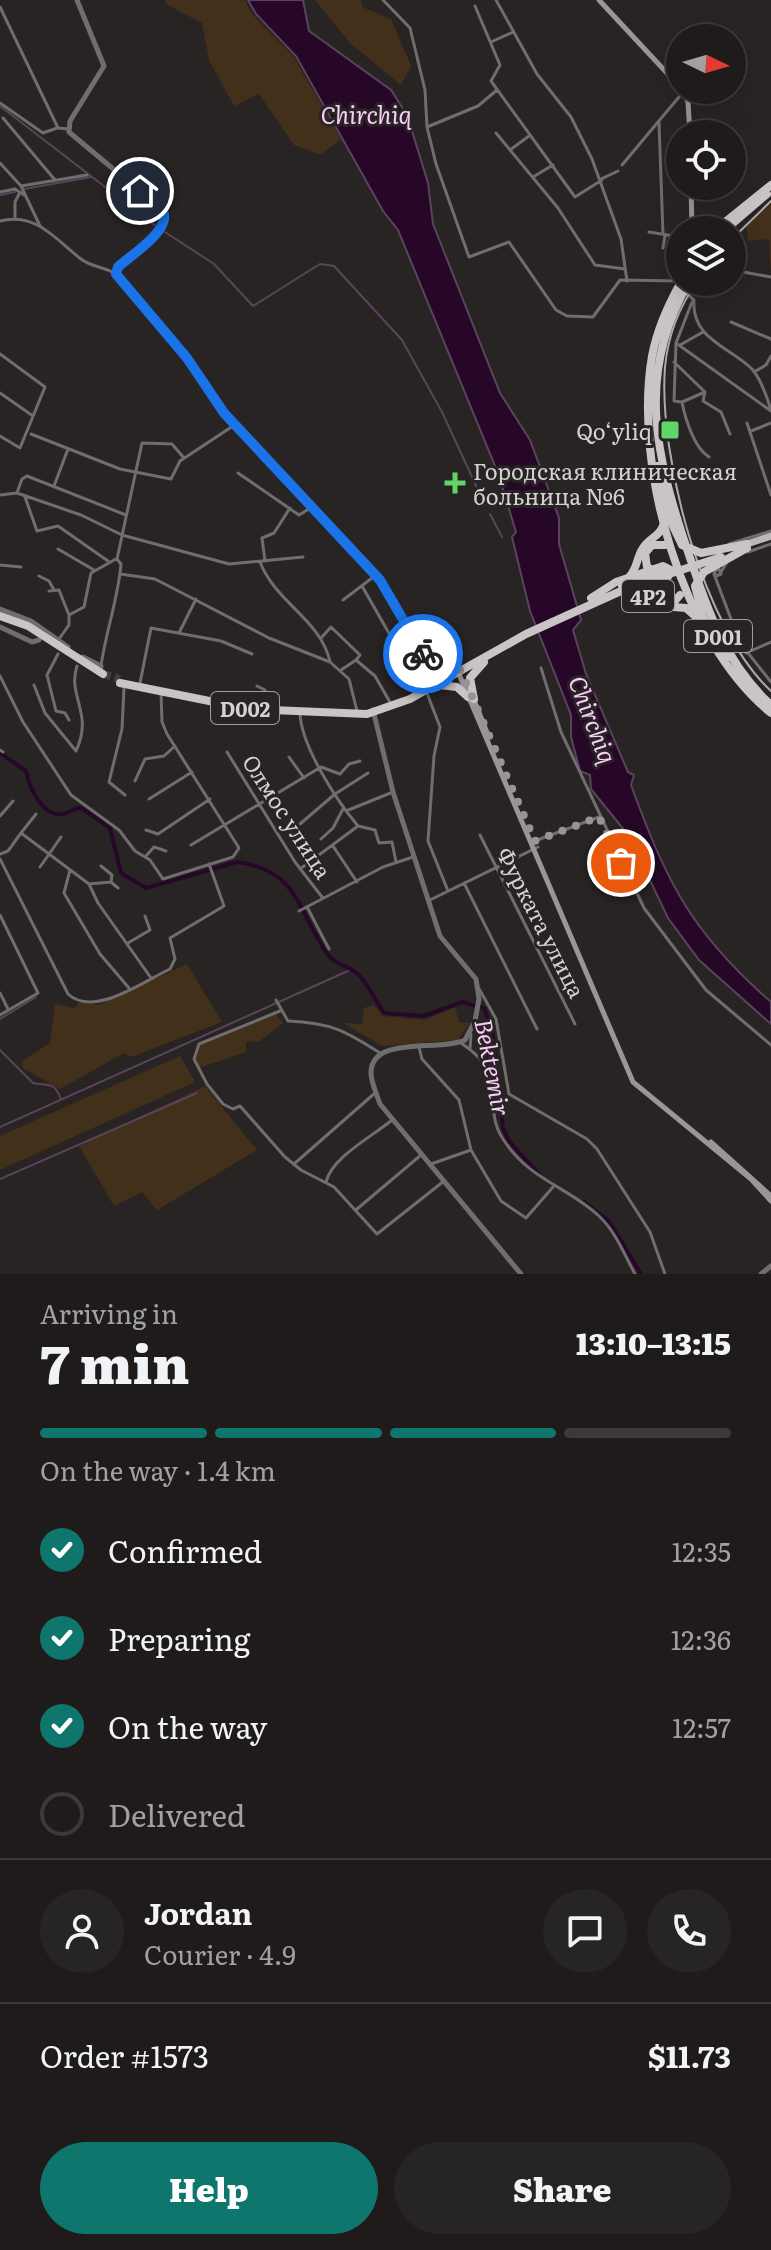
<!DOCTYPE html>
<html lang="en">
<head>
<meta charset="utf-8">
<style>
	:root { --surface:#1f1b1b; --page:#272424; --text:#f1f3f6; --muted:#a1a1a3; --line:#3c393a; --accent:#0f766e }
	body { margin:0; font-family:Literata,serif; background:var(--page); color:var(--text); height:100vh; display:flex; flex-direction:column; font-size:30px; white-space:nowrap }
	* { box-sizing:border-box; margin:0 }
	p { font-size:26px; color:var(--muted) }
	.icon { flex:none; width:44px; height:44px; fill:none; stroke:currentColor; stroke-width:2; stroke-linecap:round; stroke-linejoin:round }
	.map { position:relative; height:1274px; overflow:hidden }
	.panel { display:flex; flex-direction:column; background:var(--surface); flex:1 }
	.panel>* { flex:none }
	.needle { width:52px; rotate:95deg }
	.controls { position:absolute; left:666px; top:24px; display:grid; gap:16px }
	.controls a { display:grid; place-items:center; width:80px; height:80px; border-radius:50%; background:var(--surface); box-shadow:0 8px 32px #0002,0 0 0 2px var(--line); font-size:40px }
	.pin { position:absolute; display:grid; place-items:center; width:68px; height:68px; color:#fff; margin:-34px; border:4px solid #fff; border-radius:50%; box-shadow:0 2px 8px #0007 }
	.courier { position:absolute; display:grid; place-items:center; width:80px; height:80px; margin:-40px; border:6px solid #1a73e8; border-radius:50%; background:#fff; color:#222; box-shadow:0 2px 10px #0007 }
	.head em { font-style:normal; font-weight:800 }
	.head div { display:flex; flex-direction:column-reverse }
	.head { display:flex; align-items:center; justify-content:space-between; height:136px; padding:0 40px }
	h1 { font-size:52px; font-weight:800; line-height:60px }
	.bar { display:grid; grid-template-columns:repeat(4,1fr); gap:12px 8px; align-content:center; height:96px; padding:0 40px }
	.bar i { height:10px; border-radius:6px; background:var(--line) }
	.bar .active { background:var(--accent) }
	.bar p { grid-column:span 4 }
	.line { display:flex; align-items:center; gap:20px; padding:0 40px; border-top:2px solid var(--line) }
	.line div { flex:1 }
	.round { display:grid; place-items:center; flex:none; width:84px; height:84px; border-radius:42px; background:var(--page) }
	ol { padding:0 40px; list-style:none }
	li { display:flex; align-items:center; gap:24px; height:88px }
	li p { margin-inline-start:auto }
	li .icon { padding:8px; border-radius:50%; background:var(--accent); color:#fff; stroke-width:4 }
	li:last-child { color:var(--muted) }
	li i { width:44px; height:44px; border:4px solid var(--line); border-radius:50% }
	.button { display:flex; gap:16px; margin-top:auto; padding:16px 40px }
	.button a { flex:1; height:92px; border-radius:48px; background:var(--accent); color:#fff; font-size:32px; font-weight:800; line-height:92px; text-align:center }
	.button a+a { background:var(--page); color:var(--text) }
	.map>svg:first-child { display:block }
	.green { fill:#43301a }
	.water { fill:#260728; stroke:#5a445b; stroke-width:2 }
	.lines { fill:none; stroke-linecap:round; stroke-linejoin:round }
	.stream { stroke:#5a445b; stroke-width:2 }
	.canal { stroke:#260728; stroke-width:4 }
	.trunk-tunnel { stroke:#433e3e; stroke-width:8; stroke-dasharray:8 4; stroke-linecap:butt }
	.minor { stroke:#706d6e; stroke-width:3 }
	.tertiary { stroke:#706d6e; stroke-width:5 }
	.secondary { stroke:#9a9698; stroke-width:5 }
	.primary { stroke:#bbb6b8; stroke-width:7 }
	.trunk { stroke:#cac4c6; stroke-width:8 }
	.rail { stroke:#aeaaaa; stroke-width:2 }
	.trunk-bridge { stroke:#cac4c6; stroke-width:8 }
	.done { stroke:#999494; stroke-width:8; stroke-dasharray:0 14.4 }
	.route { stroke:#1a73e8; stroke-width:10 }
	.poi-dot { fill:#63d468; stroke:#292424; stroke-width:3 }
	.labels { text-anchor:middle; dominant-baseline:central; stroke-width:6; stroke-linejoin:round; paint-order:stroke }
	.shield { fill:#292424; stroke:#a19d9d; stroke-width:2 }
	.shield-label { font-size:20px; font-weight:bold; fill:#d5d1d1 }
	.poi-label { font-size:22px; fill:#d5d1d1; stroke:#292424; text-anchor:end }
	.street-label { font-size:22px; fill:#d5d1d1; stroke:#292424 }
	.water-label { font-size:24px; font-style:italic; fill:#facbfb; stroke:#292424 }
</style>
</head>
<body>
<div class="map">
<svg width="771" height="1274" viewBox="0 0 771 1274">
	<rect width="100%" height="100%" fill="#292424"/>
	<path class="green" d="M 165,0 L 245,0 L 251,13 L 293,56 L 341,139 L 321,155 L 294,145 L 259,94 L 234,106 L 209,60 L 202,23 L 166,4 Z
		M 315,0 L 361,0 L 362,7 L 391,19 L 411,66 L 401,85 L 351,44 Z
		M 771,204 L 771,272 L 769,239 L 748,241 L 746,224 Z
		M 187,964 L 222,1022 L 131,1057 L 124,1053 L 60,1089 L 23,1068 L 22,1061 L 50,1043 L 55,1004 L 75,1008 L 79,1001 L 98,1005 Z
		M 374,1005 L 383,1016 L 425,1020 L 455,1007 L 459,1022 L 470,1023 L 458,1040 L 382,1046 L 343,1023 L 362,1024 L 364,1008 Z
		M 276,1014 L 283,1023 L 260,1041 L 246,1042 L 246,1052 L 199,1068 L 195,1057 L 199,1046 Z
		M 180,1056 L 195,1082 L 0,1170 L 0,1136 Z
		M 205,1086 L 257,1150 L 157,1210 L 142,1192 L 114,1206 L 79,1146 Z"/>
	<path class="water" d="M 248,0 L 303,0 L 309,31 L 391,90 L 407,115 L 428,183 L 433,224 L 500,393 L 530,440 L 559,518 L 559,544 L 581,620 L 573,630 L 586,674 L 628,772 L 634,775 L 631,785 C 667,883 691,932 771,1002 L 771,1024 L 699,960 L 668,918 L 629,836 L 591,789 L 590,775 L 580,771 L 571,737 L 571,715 L 530,611 L 512,537 L 516,532 L 498,473 L 398,230 L 383,211 L 296,56 L 256,14 Z"/>
	<g class="lines">
		<path class="stream" d="M 0,106 L 157,227
			M 24,189 L 91,177
			M 0,195 L 15,192
			M 165,232 L 214,264 L 253,306 L 320,264 L 334,266 L 402,340 L 442,412 L 485,505
			M 490,514 L 502,537
			M 0,1019 L 36,997
			M 0,1050 L 33,1083 C 49,1086 54,1081 61,1099
			M 0,1127 L 350,970
			M 0,1179 L 197,1093"/>
		<path class="canal" d="M 0,753 L 26,771 C 29,786 42,817 62,814 C 70,813 73,808 81,808 L 110,828 L 121,873 L 146,888 L 237,862 C 300,870 298,914 329,956 C 336,965 352,967 360,976 C 369,987 376,1001 384,1013 L 424,1016 L 462,1002 L 484,1008 L 492,1029 L 503,1128 L 509,1141 L 539,1174
			M 584,1202 L 609,1221 L 641,1274"/>
		<path class="trunk-tunnel" d="M 103,674 L 120,679"/>
		<path class="minor" d="M 383,0 L 410,28 L 425,90 L 427,127 L 436,164 L 469,257 L 509,242 L 556,310 L 567,316 L 593,317 L 620,280 L 680,281
			M 496,0 L 537,74 L 571,117 L 592,159 L 621,239 L 627,281
			M 475,6 L 500,65 L 491,81 L 575,197 L 602,180
			M 0,7 L 58,128 L 68,129
			M 491,42 L 513,32
			M 0,103 L 43,133 L 57,128
			M 3,118 L 55,180
			M 659,123 L 663,234
			M 427,127 L 478,106 L 497,90
			M 496,133 L 558,208 L 595,265 L 625,269
			M 510,150 L 529,136
			M 0,163 L 21,186 L 40,226
			M 622,165 L 684,91
			M 533,177 L 553,165
			M 601,179 L 618,171
			M 21,186 L 87,175
			M 0,192 L 15,189 L 24,195
			M 15,219 L 15,202 L 20,192
			M 0,221 C 37,212 56,240 81,259 C 91,267 105,267 116,274
			M 649,232 L 680,237
			M 663,248 L 665,235
			M 732,270 L 771,277
			M 687,294 L 694,300 C 691,339 730,347 752,369 C 761,379 767,397 771,410
			M 692,302 L 676,343 L 674,401 L 682,402 L 705,392
			M 731,322 L 771,339
			M 676,343 L 771,411
			M 680,345 L 703,332
			M 0,354 L 45,387 L 20,448 L 0,436
			M 674,362 L 705,392 L 703,401 L 721,412 L 730,434
			M 754,372 L 766,365 L 771,356
			M 0,393 L 33,416
			M 682,402 C 685,418 694,448 709,457
			M 747,423 L 771,495
			M 751,431 L 771,423
			M 31,434 L 120,469 L 171,479 L 180,461 L 233,426
			M 238,473 L 299,515 L 312,507
			M 54,486 L 68,449
			M 17,493 L 22,479 L 27,476 L 126,515
			M 0,495 L 17,493 L 81,515 L 122,535 L 229,564 L 303,557
			M 25,497 L 37,531 L 58,526 L 108,561
			M 729,544 L 771,531
			M 58,549 L 94,570
			M 748,552 L 771,544
			M 265,561 L 262,538 L 274,533 L 290,508
			M 260,562 C 276,603 319,618 330,661
			M 0,565 L 21,567
			M 719,569 L 721,574 L 716,576 L 714,571 Z
			M 721,572 L 727,562
			M 120,574 L 155,579 L 269,638 L 330,662 L 349,679 L 357,711
			M 714,574 L 740,643 L 771,682
			M 39,576 L 49,581 L 54,590
			M 362,586 L 414,677
			M 49,591 L 59,590 L 69,615
			M 343,600 L 376,575
			M 179,633 L 196,599
			M 322,637 L 331,627 L 360,655 L 356,660 L 375,676 L 391,704
			M 59,639 L 69,625 L 69,615 L 84,607 L 91,573 L 116,559
			M 746,653 L 771,642
			M 58,654 L 47,675 L 56,711 L 65,713 L 69,720
			M 101,666 C 106,631 118,599 121,564 L 117,559 L 142,443 L 172,444 L 184,458
			M 541,668 L 561,732 L 644,908 L 706,990 L 771,1045
			M 341,670 L 356,660
			M 0,676 L 23,722 L 71,795 L 119,830 L 135,851 L 150,860 L 163,879 L 233,857 L 239,848 L 167,734 L 162,722 L 161,693
			M 140,683 L 151,628 L 221,641 L 252,654
			M 34,685 L 45,713 L 76,751 C 94,713 67,697 77,666
			M 257,686 L 265,690 L 267,708
			M 124,688 L 122,729 L 109,782 L 125,795
			M 427,693 L 440,727 L 434,756 L 428,841 L 448,891
			M 300,713 C 301,746 337,801 358,826
			M 0,750 L 3,752
			M 227,752 L 295,862 L 322,897
			M 289,757 L 304,778
			M 135,781 L 145,759 L 164,756 L 175,746
			M 149,799 L 192,772
			M 346,811 L 393,792
			M 0,816 L 13,801
			M 300,824 L 335,794 L 368,773
			M 358,826 L 375,830 L 379,843 L 392,842 L 396,862
			M 146,830 L 158,834 L 210,799
			M 21,833 L 36,814
			M 480,835 L 575,1024
			M 321,839 L 333,828 L 343,809
			M 532,842 L 599,817
			M 191,845 L 321,767 L 340,774 L 349,764 L 360,761
			M 333,846 L 357,882
			M 0,854 L 8,851 L 21,833 L 89,884 L 98,903 L 151,978
			M 146,856 L 154,847 L 166,851
			M 0,859 L 68,994 C 94,1018 144,981 170,969 L 175,959 L 170,938 L 224,906 L 209,864
			M 101,866 L 112,875 L 111,882
			M 40,867 L 61,837
			M 300,869 L 358,826
			M 70,870 L 64,893 L 100,954 L 129,988
			M 464,883 L 537,1029
			M 89,884 L 111,882 L 118,888
			M 430,900 L 538,847
			M 307,907 L 329,949
			M 299,911 L 383,867 L 413,857
			M 0,915 L 38,993 L 0,1015
			M 128,943 L 150,930 L 145,916
			M 477,985 L 496,1019 L 509,1094 L 587,1139 L 597,1149 L 650,1232 L 665,1274
			M 0,993 L 8,1009
			M 276,1000 L 288,1021 C 331,1023 344,1030 380,1053
			M 280,1011 L 199,1044 L 194,1059 L 207,1084 L 223,1104 L 233,1109 L 240,1106 L 285,1157 L 301,1170 L 334,1187 L 377,1234 L 444,1181
			M 461,1043 C 516,1080 479,1102 503,1139 C 530,1181 567,1186 599,1216 C 616,1232 624,1254 635,1274
			M 419,1047 L 422,1059 L 459,1100 L 471,1150 L 501,1201 L 526,1218 L 553,1187
			M 470,1049 L 471,1034
			M 294,1164 L 375,1093
			M 431,1164 L 471,1150
			M 326,1182 C 332,1157 373,1136 392,1120
			M 357,1209 L 421,1155"/>
		<path class="tertiary" d="M 77,0 L 104,66 L 70,121 L 69,132 L 160,208 L 164,216 L 159,230 L 118,267 L 116,274 L 187,358 L 224,413 L 380,580 L 425,658 L 443,680
			M 0,609 L 31,621 L 68,647
			M 0,627 L 32,642 L 39,640
			M 83,657 L 101,666 L 100,672
			M 373,710 L 393,792 L 440,936 L 476,979 L 479,999 L 475,1021 L 465,1040 C 440,1052 371,1035 371,1073 C 371,1082 377,1095 380,1104 L 521,1274
			M 761,1274 L 771,1266"/>
		<path class="secondary" d="M 599,0 L 680,87
			M 683,90 L 688,102 L 690,134
			M 691,186 L 692,229
			M 458,672 L 633,1082 L 751,1179 L 771,1201
			M 474,700 L 488,735
			M 711,1142 L 771,1196"/>
		<path class="primary" d="M 747,544 L 771,536"/>
		<path class="trunk" d="M 692,229 L 693,230
			M 715,230 L 771,185
			M 725,230 L 767,194
			M 681,282 C 668,305 657,330 652,356 C 633,467 682,641 771,713
			M 689,282 C 635,374 656,457 688,552 C 707,609 725,663 771,705
			M 629,577 C 638,568 636,558 643,548 C 650,537 660,537 664,523
			M 635,592 L 662,606 L 686,608 L 695,616
			M 591,598 L 616,582 L 663,566 L 671,570 L 667,579 L 630,592
			M 0,616 L 28,626 L 103,674
			M 425,658 L 441,668 L 457,667
			M 120,683 L 249,709 L 367,714 L 410,699 L 526,634 L 632,586
			M 439,685 L 457,687 L 468,697
			M 423,687 L 430,677 L 425,658
			M 474,699 L 470,678 L 484,662"/>
		<path class="rail" d="M 732,239 L 771,201
			M 697,282 C 679,307 668,336 665,367 C 658,457 704,630 771,691"/>
		<path class="trunk-bridge" d="M 657,466 L 670,520 L 682,545 L 701,553 L 747,544
			M 657,573 L 647,567 L 645,553 L 652,545 L 665,545
			M 622,586 L 663,572
			M 680,595 L 674,602 L 663,603 L 655,596 L 655,585 L 663,576 L 721,557
			M 726,659 L 703,617 L 695,586 L 704,572 L 747,548"/>
	</g>
	<g class="lines">
		<path class="done" d="M 423,654 L 441,668 L 457,667 L 461,671 L 535,841 L 599,817 L 621,863"/>
		<path class="route" d="M 140,191 C 147,197 161,205 164,214 C 168,232 130,256 118,267 L 116,274 L 187,358 L 224,413 L 380,580 L 423,654"/>
	</g>
	<g class="poi-dot">
		<rect x="660" y="420" width="20" height="20" rx="4"/>
		<path d="M451 471h8v8h8v8h-8v8h-8v-8h-8v-8h8z"/>
	</g>
	<g class="labels">
		<g class="shield">
			<rect x="622" y="580" width="52" height="32" rx="6"/>
			<rect x="684" y="620" width="68" height="32" rx="6"/>
			<rect x="211" y="692" width="68" height="32" rx="6"/>
		</g>
		<g class="shield-label">
			<text x="648" y="596">4P2</text>
			<text x="718" y="636">D001</text>
			<text x="245" y="708">D002</text>
		</g>
		<g class="poi-label">
			<text x="652" y="430">Qo‘yliq</text>
			<text x="473" y="470" text-anchor="start">Городская клиническая<tspan x="473" dy="25">больница №6</tspan></text>
		</g>
		<g class="street-label">
			<text transform="translate(288 816) rotate(57)">Олмос улица</text>
			<text transform="translate(542 922) rotate(63)">Фурката улица</text>
		</g>
		<g class="water-label">
			<text x="366" y="113">Chirchiq</text>
			<text transform="translate(594 719) rotate(69)">Chirchiq</text>
			<text transform="translate(494 1067) rotate(79)">Bektemir</text>
		</g>
	</g>
</svg>
<div class="controls">
<a><svg class="needle" viewBox="-14 -14 28 28"><path d="M0-13l5 13h-10z" fill="#e53935"/><path d="M0 13l5-13h-10z" fill="#a1a1a3"/></svg></a>
<a><svg class="icon" aria-label="locate" viewBox="0 0 24 24"><circle cx="12" cy="12" r="6"/><path d="M12 2v4M12 18v4M2 12h4M18 12h4"/></svg></a>
<a><svg class="icon" aria-label="layers" viewBox="0 0 24 24"><path d="M12 4l9 5-9 5-9-5zM3 14l9 5 9-5"/></svg></a>
</div>
<div class="pin" style="left:621px;top:863px;background:#ea580c"><svg class="icon" aria-label="bag" viewBox="0 0 24 24"><path d="M5 8h14l-1 12H6zM9 8a3 3 0 0 1 6 0"/></svg></div>
<div class="pin" style="left:140px;top:191px;background:#1f2937"><svg class="icon" aria-label="home" viewBox="0 0 24 24"><path d="M3 11l9-7 9 7M6 9v11h12V9"/></svg></div>
<div class="courier" style="left:423px;top:654px"><svg class="icon" aria-label="bike" viewBox="0 0 24 24"><circle cx="6" cy="16" r="4"/><circle cx="18" cy="16" r="4"/><path d="M6 16l4-8h5l3 8M10 8l3 8H6M13 5h3"/></svg></div>
</div>
<section class="panel">
<div class="head"><div><h1>7 min</h1><p>Arriving in</p></div><em>13:10–13:15</em></div>
<div class="bar"><i class="active"></i><i class="active"></i><i class="active"></i><i></i><p>On the way · 1.4 km</p></div>
<ol>
<li><svg class="icon" aria-label="check" viewBox="0 0 24 24"><path d="M5 12l5 5 9-10"/></svg>Confirmed<p>12:35</p></li>
<li><svg class="icon" aria-label="check" viewBox="0 0 24 24"><path d="M5 12l5 5 9-10"/></svg>Preparing<p>12:36</p></li>
<li><svg class="icon" aria-label="check" viewBox="0 0 24 24"><path d="M5 12l5 5 9-10"/></svg>On the way<p>12:57</p></li>
<li><i></i>Delivered</li>
</ol>
<div class="line" style="height:144px"><a class="round"><svg class="icon" aria-label="person" viewBox="0 0 24 24"><circle cx="12" cy="8" r="4"/><path d="M4 21q1-7 8-7t8 7"/></svg></a><div><b>Jordan</b><p>Courier · 4.9</p></div><a class="round"><svg class="icon" aria-label="chat" viewBox="0 0 24 24"><path d="M4 5h16v11H9l-5 4z"/></svg></a><a class="round"><svg class="icon" aria-label="phone" viewBox="0 0 24 24"><path d="M5 4h4l2 5-3 2q2 4 5 5l2-3 5 2v4C11 20 4 13 5 4z"/></svg></a></div>
<div class="line" style="height:104px"><div>Order #1573</div><b>$11.73</b></div>
<div class="button"><a>Help</a><a>Share</a></div>
</section>
</body>
</html>
